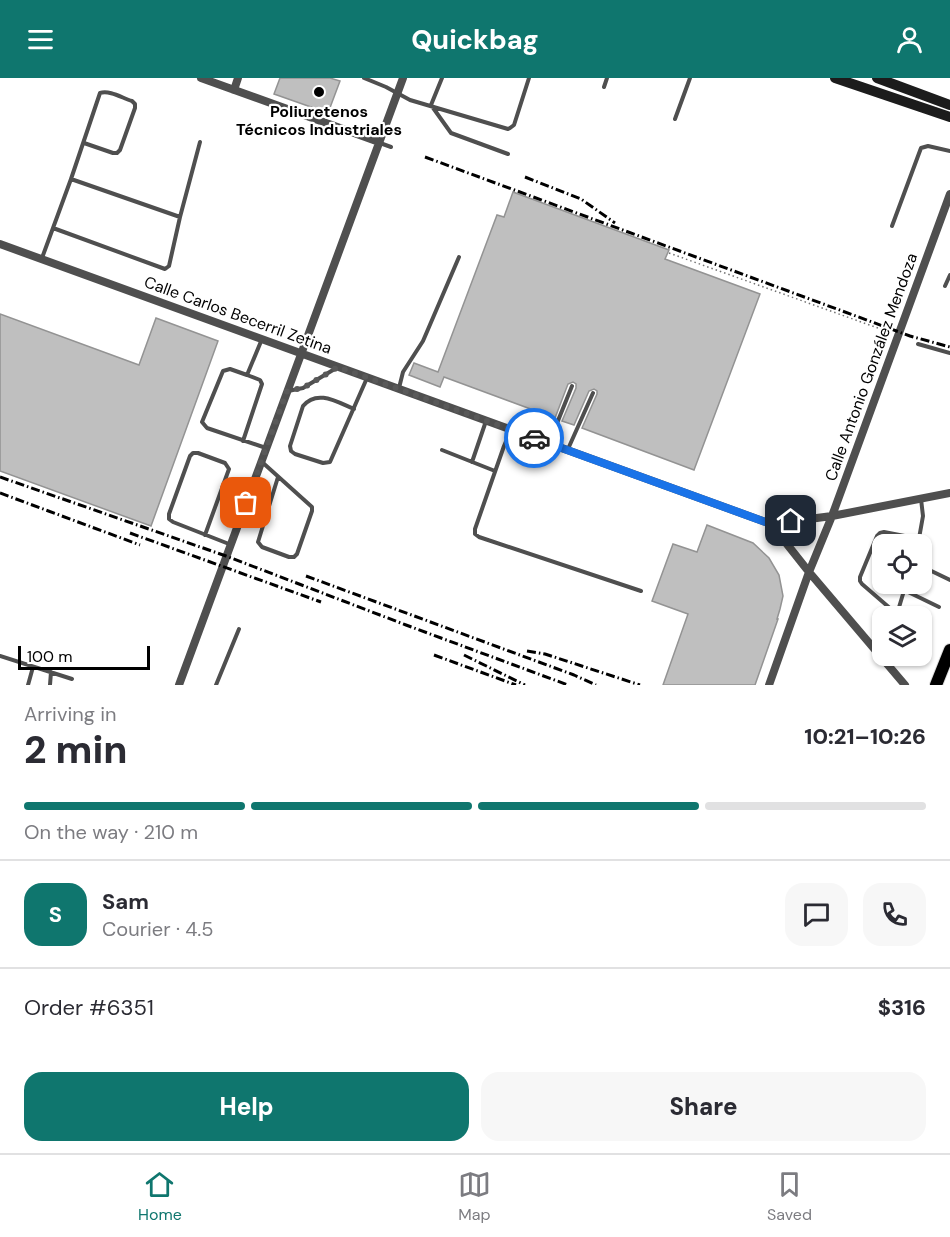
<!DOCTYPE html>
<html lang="en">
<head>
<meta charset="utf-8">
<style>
	:root { --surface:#fff; --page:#f7f7f7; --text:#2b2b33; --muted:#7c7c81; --line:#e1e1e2; --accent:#0f766e }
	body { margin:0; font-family:"DM Sans",sans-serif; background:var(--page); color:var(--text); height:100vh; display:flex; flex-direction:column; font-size:22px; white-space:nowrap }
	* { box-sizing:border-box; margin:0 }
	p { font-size:20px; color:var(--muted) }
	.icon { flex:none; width:33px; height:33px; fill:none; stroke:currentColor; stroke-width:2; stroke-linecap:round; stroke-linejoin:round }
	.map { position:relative; height:607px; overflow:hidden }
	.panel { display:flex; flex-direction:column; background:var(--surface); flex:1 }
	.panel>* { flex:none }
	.tools { position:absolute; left:872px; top:456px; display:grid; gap:12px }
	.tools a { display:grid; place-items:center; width:60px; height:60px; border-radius:12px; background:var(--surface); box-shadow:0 2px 4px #0004; font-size:30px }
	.scale { position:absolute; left:18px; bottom:15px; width:132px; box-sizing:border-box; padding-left:6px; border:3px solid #000; border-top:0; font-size:16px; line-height:21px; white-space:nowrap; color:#000; -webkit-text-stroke:4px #fff; paint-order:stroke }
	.pin { position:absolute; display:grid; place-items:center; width:51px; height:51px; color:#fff; margin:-26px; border-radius:12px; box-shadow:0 3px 9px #0006 }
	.courier { position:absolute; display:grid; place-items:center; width:60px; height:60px; margin:-30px; border:4px solid #1a73e8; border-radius:50%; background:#fff; color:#222; box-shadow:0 2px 8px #0007 }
	.head em { font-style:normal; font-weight:800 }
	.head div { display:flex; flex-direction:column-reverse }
	.head { display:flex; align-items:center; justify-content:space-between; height:102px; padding:0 24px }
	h1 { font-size:39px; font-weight:800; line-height:45px }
	.bar { display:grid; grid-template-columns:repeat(4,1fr); gap:9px 6px; align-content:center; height:72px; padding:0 24px }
	.bar i { height:8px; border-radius:4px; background:var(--line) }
	.bar .selected { background:var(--accent) }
	.bar p { grid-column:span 4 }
	.line { display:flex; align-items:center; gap:15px; padding:0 24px; border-top:2px solid var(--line) }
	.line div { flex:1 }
	.round { display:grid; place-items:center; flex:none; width:63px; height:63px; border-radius:18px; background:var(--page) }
	.action { display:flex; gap:12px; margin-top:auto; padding:12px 24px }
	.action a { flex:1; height:69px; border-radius:18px; background:var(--accent); color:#fff; font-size:24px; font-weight:800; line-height:69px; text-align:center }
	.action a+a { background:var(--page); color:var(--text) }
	header { display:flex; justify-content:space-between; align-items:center; height:78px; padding:0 24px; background:var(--accent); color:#fff; font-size:27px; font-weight:800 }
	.tabs { display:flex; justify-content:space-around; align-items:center; height:84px; border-top:2px solid var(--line); background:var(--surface); font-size:16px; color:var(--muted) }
	.tabs a { display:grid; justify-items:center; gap:3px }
	.tabs .selected { color:var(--accent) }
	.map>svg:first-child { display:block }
	.building { fill:#bfbfbf; stroke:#939393; stroke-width:1.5 }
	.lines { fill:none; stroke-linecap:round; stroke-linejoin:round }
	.primary-casing { stroke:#dbdbdb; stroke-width:14 }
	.path { stroke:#717171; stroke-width:1.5; stroke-dasharray:1.5 3; stroke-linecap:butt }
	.lane { stroke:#4f4f4f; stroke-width:4 }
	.street { stroke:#4f4f4f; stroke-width:8 }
	.secondary { stroke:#1c1c1c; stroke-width:10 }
	.primary { stroke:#000; stroke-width:12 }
	.rail { stroke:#000; stroke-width:3; stroke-dasharray:9 3 1.5 3; stroke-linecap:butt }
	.done { stroke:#595959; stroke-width:6; stroke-dasharray:0 10.8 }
	.route { stroke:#1a73e8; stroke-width:8 }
	.poi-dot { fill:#000; stroke:#fff; stroke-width:2 }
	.labels { text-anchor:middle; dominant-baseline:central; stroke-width:4.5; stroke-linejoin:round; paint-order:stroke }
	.poi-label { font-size:16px; font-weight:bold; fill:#000; stroke:#fff }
	.street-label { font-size:16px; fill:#000; stroke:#fff }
</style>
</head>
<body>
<header><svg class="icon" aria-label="menu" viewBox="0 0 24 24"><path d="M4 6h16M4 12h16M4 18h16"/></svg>Quickbag<svg class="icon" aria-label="person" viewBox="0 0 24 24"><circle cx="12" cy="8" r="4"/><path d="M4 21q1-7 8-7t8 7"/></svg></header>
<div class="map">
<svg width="950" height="607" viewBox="0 0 950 607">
	<rect width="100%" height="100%" fill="#fff"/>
	<path class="building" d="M 280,0 L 330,0 L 340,3 L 328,35 L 274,16 Z
		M 513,114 L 669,172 L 665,181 L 760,216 L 694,392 L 582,350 L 597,316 L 597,313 L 594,311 L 589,313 L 574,347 L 562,343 L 576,310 L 576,306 L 573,304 L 568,306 L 555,340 L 444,299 L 440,309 L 409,297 L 414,285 L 438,294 L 497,137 L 504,139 Z
		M 0,236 L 139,287 L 156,240 L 218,263 L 151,448 L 0,393 Z
		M 707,447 L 753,465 L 769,480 L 779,497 L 783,518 L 780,531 L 777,541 L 778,541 L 755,607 L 663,607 L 688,536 L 652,523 L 673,466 L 697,474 Z"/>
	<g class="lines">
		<defs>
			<path id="primary" d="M 936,607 L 950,572"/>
		</defs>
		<use href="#primary" class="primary-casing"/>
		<path class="path" d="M 669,175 L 889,254"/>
		<path class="lane" d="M 364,0 L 386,9 L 410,22 L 508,51 L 510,50 L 514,47 L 529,0
			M 442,0 L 431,27 L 451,55 L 508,76
			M 604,9 L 607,0
			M 675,41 L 690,0
			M 380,65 L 391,69
			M 71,101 L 100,15 C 110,12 122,20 132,23 L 135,26 L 135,30 L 120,72 L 117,75 L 113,75 L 84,65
			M 180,139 L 200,64
			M 892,148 L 921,70 L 928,68 L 950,73
			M 42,180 L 71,101 L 180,139 L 169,188 L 165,191 L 53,150
			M 945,208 L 950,197
			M 262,261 L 247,297 L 230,291 L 223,293 L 202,344 L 207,350 L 266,370
			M 918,266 L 950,275
			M 399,310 L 403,294 L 423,263 L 459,179
			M 288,313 L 303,310 L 338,289
			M 354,331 C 337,324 317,311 303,328 L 290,368 L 291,373 L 295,376 L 323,385 L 330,384 L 367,300
			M 511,352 L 504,368 L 475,451 L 475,456 L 479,459 L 641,513
			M 243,363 L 262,306 L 260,302 L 247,297
			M 549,365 L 572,308
			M 568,371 L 593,315
			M 442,372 L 495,393
			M 262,384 L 312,429 L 312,433 L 297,476 L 294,479 L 289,479 L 262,469 L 258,464 L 278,399
			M 472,384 L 486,343
			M 205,457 L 229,391 L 225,385 L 198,375 L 193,375 L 190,378 L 169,436 L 169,441 L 173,444 L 229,466
			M 918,466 L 923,438 L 921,421
			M 921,488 L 950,502
			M 904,512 L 939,529
			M 897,536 L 906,506
			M 899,538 L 862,506 L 860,503 L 860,499 L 877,458 L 880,455 L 884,454 L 920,461
			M 921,561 L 923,563
			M 0,578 L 72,601
			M 28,607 L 33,589
			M 50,607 L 51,594
			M 216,607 L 239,551"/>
		<path class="street" d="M 201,0 L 379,64
			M 234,12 L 238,0
			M 0,166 L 771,446 L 832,438 L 950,415
			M 771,446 L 809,494 L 905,607
			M 179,607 L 403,0
			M 769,607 L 809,494 L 832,438 L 950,116"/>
		<path class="secondary" d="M 835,0 L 950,39
			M 877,0 L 950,27"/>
		<use href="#primary" class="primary"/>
		<path class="rail" d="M 425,79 L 910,258 L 950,269
			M 525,99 L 581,121 L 615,145
			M 0,399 L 226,478 L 406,547 L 568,607
			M 0,415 L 140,467
			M 130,455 L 321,524
			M 306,498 L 574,597 L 596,607
			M 527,573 L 545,576 L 640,607
			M 434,577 L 516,607
			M 464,577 L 525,607"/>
	</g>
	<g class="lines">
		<path class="done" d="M 246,425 L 287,313 L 303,310 L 338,289 L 534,360"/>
		<path class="route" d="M 534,360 L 771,446 L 791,443"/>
	</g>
	<circle class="poi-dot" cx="319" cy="14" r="6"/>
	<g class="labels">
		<g class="poi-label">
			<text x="319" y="33">Poliuretenos<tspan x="319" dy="18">Técnicos Industriales</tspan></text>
		</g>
		<g class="street-label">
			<text transform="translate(238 237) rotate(20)">Calle Carlos Becerril Zetina</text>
			<text transform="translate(871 289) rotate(-70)">Calle Antonio González Mendoza</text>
		</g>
	</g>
</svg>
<div class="tools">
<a><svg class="icon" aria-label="locate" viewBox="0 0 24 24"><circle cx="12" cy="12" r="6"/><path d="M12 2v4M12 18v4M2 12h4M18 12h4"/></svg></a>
<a><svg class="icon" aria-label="layers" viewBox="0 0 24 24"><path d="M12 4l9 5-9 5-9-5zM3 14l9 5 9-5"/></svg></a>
</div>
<div class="scale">100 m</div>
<div class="pin" style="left:246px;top:425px;background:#ea580c"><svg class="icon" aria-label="bag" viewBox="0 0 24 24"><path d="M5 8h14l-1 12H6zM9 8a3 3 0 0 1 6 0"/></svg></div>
<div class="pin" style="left:791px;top:443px;background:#1f2937"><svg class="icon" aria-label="home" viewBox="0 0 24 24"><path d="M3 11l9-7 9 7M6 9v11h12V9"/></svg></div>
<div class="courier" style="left:534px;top:360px"><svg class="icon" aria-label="car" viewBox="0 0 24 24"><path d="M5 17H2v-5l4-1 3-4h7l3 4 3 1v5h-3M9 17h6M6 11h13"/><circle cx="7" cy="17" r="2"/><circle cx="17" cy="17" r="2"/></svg></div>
</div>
<section class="panel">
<div class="head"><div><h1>2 min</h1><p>Arriving in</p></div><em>10:21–10:26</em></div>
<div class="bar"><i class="selected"></i><i class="selected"></i><i class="selected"></i><i></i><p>On the way · 210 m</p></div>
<div class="line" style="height:108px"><b class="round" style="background:var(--accent);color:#fff">S</b><div><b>Sam</b><p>Courier · 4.5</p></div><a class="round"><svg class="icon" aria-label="chat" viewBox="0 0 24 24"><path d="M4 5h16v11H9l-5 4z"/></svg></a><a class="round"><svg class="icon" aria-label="phone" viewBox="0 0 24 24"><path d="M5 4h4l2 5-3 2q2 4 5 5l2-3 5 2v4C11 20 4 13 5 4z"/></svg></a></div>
<div class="line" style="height:78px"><div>Order #6351</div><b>$316</b></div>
<div class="action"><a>Help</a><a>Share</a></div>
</section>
<nav class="tabs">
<a class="selected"><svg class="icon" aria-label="home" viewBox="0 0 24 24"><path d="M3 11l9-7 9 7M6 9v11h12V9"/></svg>Home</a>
<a><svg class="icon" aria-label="map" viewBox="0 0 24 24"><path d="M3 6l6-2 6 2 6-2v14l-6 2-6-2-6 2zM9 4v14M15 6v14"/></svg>Map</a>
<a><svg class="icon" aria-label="saved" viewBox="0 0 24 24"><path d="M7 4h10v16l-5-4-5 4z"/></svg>Saved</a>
</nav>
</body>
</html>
